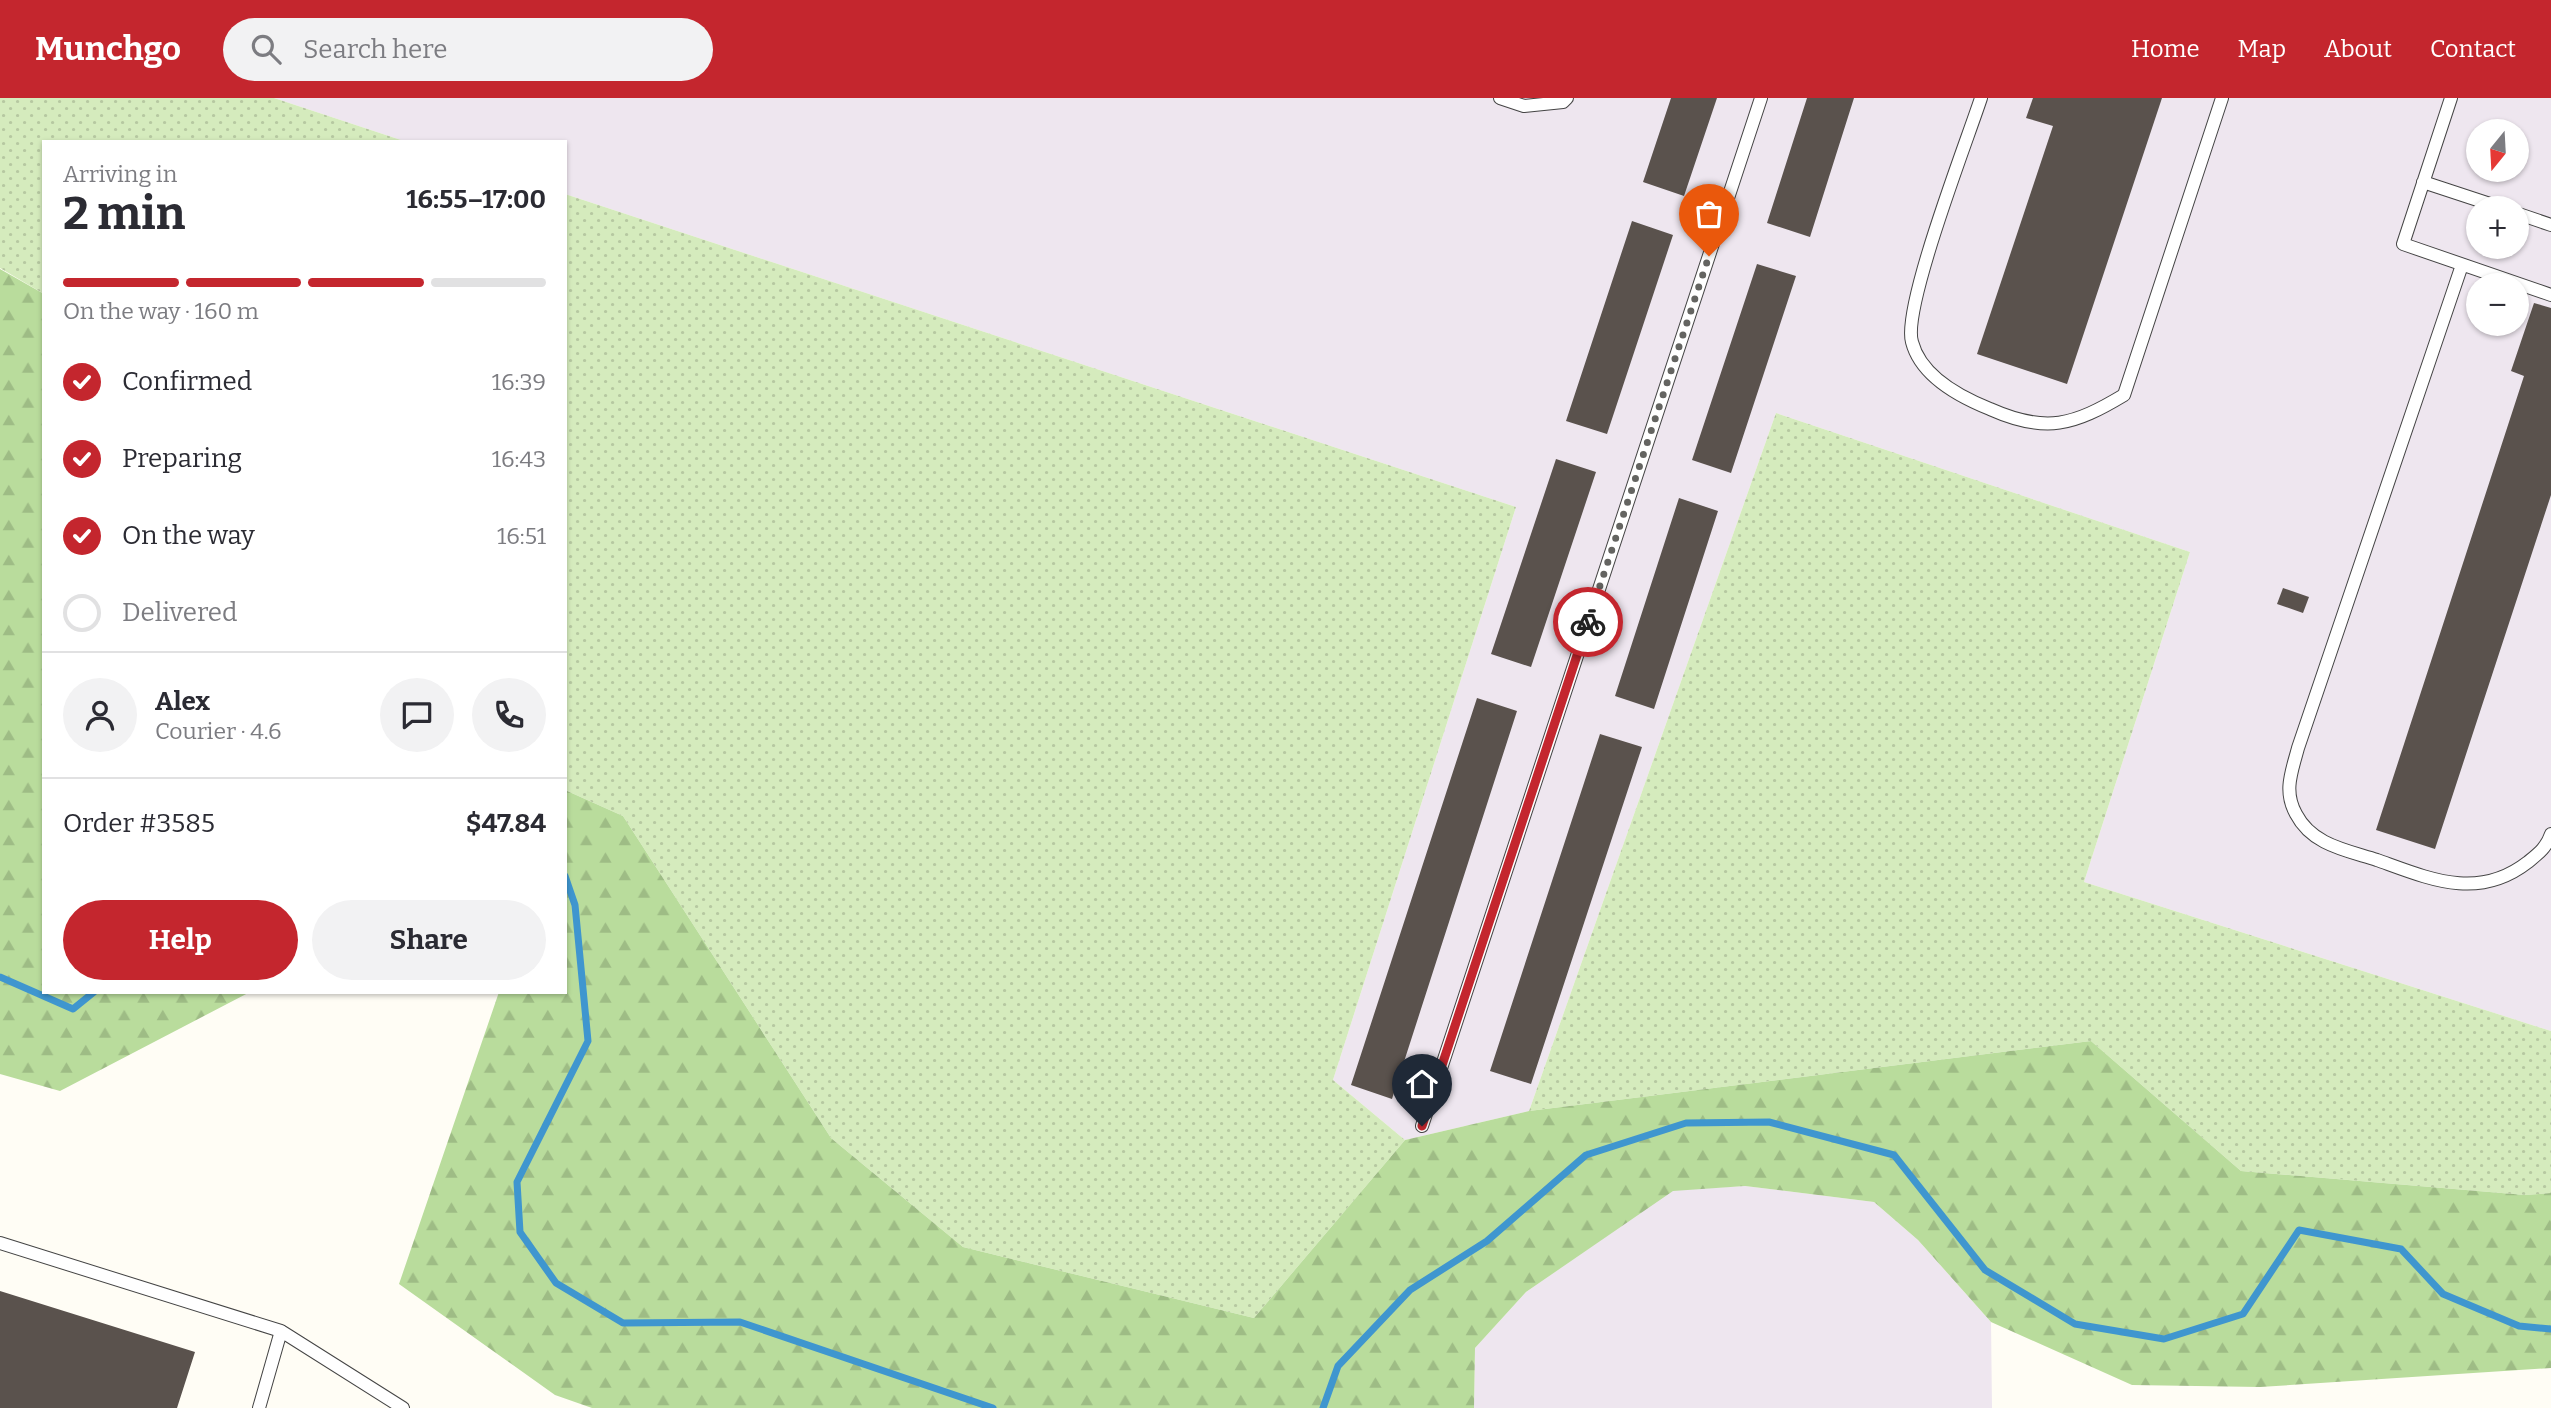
<!DOCTYPE html>
<html lang="en">
<head>
<meta charset="utf-8">
<style>
	:root { --surface:#fff; --page:#f2f2f3; --text:#2b2b33; --muted:#7c7c81; --line:#e1e1e2; --accent:#c4262e }
	body { margin:0; font-family:Bitter,serif; background:var(--page); color:var(--text); height:100vh; display:flex; flex-direction:column; font-size:26px; white-space:nowrap }
	* { box-sizing:border-box; margin:0 }
	p { font-size:23px; color:var(--muted) }
	.icon { flex:none; width:38px; height:38px; fill:none; stroke:currentColor; stroke-width:2; stroke-linecap:round; stroke-linejoin:round }
	.map { position:relative; flex:1; overflow:hidden }
	.drawer { position:absolute; left:42px; top:42px; width:525px; height:854px; display:flex; flex-direction:column; background:var(--surface); border-radius:0px; box-shadow:0 2px 5px #0004 }
	.drawer>* { flex:none }
	.needle { width:46px; rotate:198deg }
	.controls { position:absolute; left:2466px; top:21px; display:grid; gap:14px }
	.controls a { display:grid; place-items:center; width:63px; height:63px; border-radius:50%; background:var(--surface); box-shadow:0 2px 5px #0004; font-size:35px }
	.pin { position:absolute; display:grid; place-items:center; width:60px; height:60px; color:#fff; margin:-72px -30px; border-radius:50% 50% 50% 0; rotate:-45deg; box-shadow:0 0 7px #0007 }
	.pin .icon { rotate:45deg }
	.courier { position:absolute; display:grid; place-items:center; width:70px; height:70px; margin:-35px; border:5px solid #c4262e; border-radius:50%; background:#fff; color:#222; box-shadow:0 2px 9px #0007 }
	.summary em { font-style:normal; font-weight:700 }
	.summary div { display:flex; flex-direction:column-reverse }
	.summary { display:flex; align-items:center; justify-content:space-between; height:119px; padding:0 21px }
	h1 { font-size:46px; font-weight:700; line-height:52px }
	.bar { display:grid; grid-template-columns:repeat(4,1fr); gap:10px 7px; align-content:center; height:84px; padding:0 21px }
	.bar i { height:9px; border-radius:5px; background:var(--line) }
	.bar .current { background:var(--accent) }
	.bar p { grid-column:span 4 }
	.line { display:flex; align-items:center; gap:18px; padding:0 21px; border-top:2px solid var(--line) }
	.line div { flex:1 }
	.round { display:grid; place-items:center; flex:none; width:74px; height:74px; border-radius:37px; background:var(--page) }
	ol { padding:0 21px; list-style:none }
	li { display:flex; align-items:center; gap:21px; height:77px }
	li p { margin-inline-start:auto }
	li .icon { padding:7px; border-radius:50%; background:var(--accent); color:#fff; stroke-width:4 }
	li:last-child { color:var(--muted) }
	li i { width:38px; height:38px; border:4px solid var(--line); border-radius:50% }
	.button { display:flex; gap:14px; margin-top:auto; padding:14px 21px }
	.button a { flex:1; height:80px; border-radius:42px; background:var(--accent); color:#fff; font-size:28px; font-weight:700; line-height:80px; text-align:center }
	.button a+a { background:var(--page); color:var(--text) }
	header { display:flex; align-items:center; gap:42px; box-sizing:border-box; height:98px; padding:0 35px; background:var(--accent); color:#fff }
	header strong { font-size:33px }
	nav { display:flex; gap:38px; margin-inline-start:auto; font-size:24px }
	.search { width:490px; height:63px; background:var(--page); display:flex; align-items:center; gap:18px; box-sizing:border-box; padding:0 24px; border-radius:38px; color:var(--muted); font-size:26px }
	.map>svg:first-child { display:block }
	.industrial { fill:#eee6ef; fill-rule:evenodd }
	.grass { fill:url(#grass-dots) }
	.forest { fill:url(#forest-firs) }
	.lines { fill:none; stroke-linecap:round; stroke-linejoin:round }
	.stream { stroke:#3f96cf; stroke-width:7 }
	.building { fill:#5a524d }
	.service-casing { stroke:#444; stroke-width:14 }
	.service { stroke:#fff; stroke-width:12 }
	.done { stroke:#646461; stroke-width:7; stroke-dasharray:0 12.6 }
	.route { stroke:#c4262e; stroke-width:9 }
</style>
</head>
<body>
<header>
<strong>Munchgo</strong>
<div class="search"><svg class="icon" aria-label="search" viewBox="0 0 24 24"><circle cx="10" cy="10" r="6"/><path d="M15 15l6 6"/></svg>Search here</div>
<nav><a>Home</a><a>Map</a><a>About</a><a>Contact</a></nav>
</header>
<div class="map">
<svg width="2551" height="1310" viewBox="0 0 2551 1310">
	<defs>
		<pattern id="grass-dots" width="8" height="8" patternUnits="userSpaceOnUse" patternTransform="scale(1.75)"><rect width="8" height="8" fill="#d5ebbd"/><path d="M2 2h.1M6 6h.1" fill="none" stroke="#b6c8a1" stroke-width="1.8" stroke-linecap="round"/></pattern>
		<pattern id="forest-firs" width="22" height="20" patternUnits="userSpaceOnUse" patternTransform="scale(1.75)"><rect width="22" height="20" fill="#b9dc9c"/><path d="M5 1l3.5 6h-7zM16 11l3.5 6h-7z" fill="#9ebc85"/></pattern>
	</defs>
	<rect width="100%" height="100%" fill="#fffdf5"/>
	<path class="industrial" d="M 274,0 L 2551,0 L 2551,933 L 2084,784 L 2190,454 L 1776,315 L 1529,1013 L 1405,1042 L 1333,982 L 1516,409 L 565,96 L 565,44 L 407,44 ZM 2478,33 L 2516,33 L 2516,72 L 2478,72 ZM 2478,110 L 2516,110 L 2516,149 L 2478,149 ZM 2478,187 L 2516,187 L 2516,226 L 2478,226 Z
		M 1745,1088 L 1874,1104 L 1918,1142 L 1991,1224 L 1992,1310 L 1474,1310 L 1475,1250 L 1526,1194 L 1673,1092 Z"/>
	<path class="grass" d="M 0,0 L 274,0 L 407,44 L 44,44 L 44,196 L 0,170 Z
		M 565,96 L 1516,409 L 1333,982 L 1405,1042 L 1254,1220 L 963,1149 L 831,1040 L 623,718 L 565,692 Z
		M 1776,315 L 2190,454 L 2084,784 L 2551,933 L 2551,1095 L 2525,1097 L 2241,1073 L 2091,943 L 1529,1013 Z"/>
	<path class="forest" d="M 0,171 L 44,196 L 44,894 L 250,894 L 60,993 L 0,976 Z
		M 565,692 L 623,718 L 831,1040 L 963,1149 L 1254,1220 L 1405,1042 L 1529,1013 L 2091,943 L 2241,1073 L 2525,1097 L 2551,1095 L 2551,1270 L 2260,1289 L 2132,1287 L 1991,1224 L 1918,1142 L 1874,1104 L 1745,1088 L 1673,1093 L 1526,1194 L 1475,1250 L 1474,1310 L 592,1310 L 555,1297 L 399,1186 L 499,894 L 565,894 Z"/>
	<g class="lines">
		<path class="stream" d="M 565,778 L 575,807 L 588,943 L 517,1084 L 520,1134 L 556,1185 L 623,1225 L 740,1224 L 993,1310
			M 0,879 L 73,911 L 94,894
			M 1323,1310 L 1338,1268 L 1410,1192 L 1487,1143 L 1586,1057 L 1686,1025 L 1769,1024 L 1894,1057 L 1985,1172 L 2075,1226 L 2164,1241 L 2243,1216 L 2299,1132 L 2401,1151 L 2443,1196 L 2519,1228 L 2551,1231"/>
	</g>
	<path class="building" d="M 1671,0 L 1717,0 L 1684,98 L 1643,84 Z
		M 1807,0 L 1854,0 L 1810,139 L 1767,125 Z
		M 2033,0 L 2162,0 L 2067,286 L 1977,256 L 2053,28 L 2026,20 Z
		M 1632,123 L 1673,137 L 1607,336 L 1566,323 Z
		M 1757,166 L 1796,178 L 1731,375 L 1692,362 Z
		M 2534,205 L 2551,210 L 2551,397 L 2435,751 L 2376,732 L 2524,278 L 2511,273 Z
		M 1556,361 L 1596,374 L 1531,569 L 1491,556 Z
		M 1679,400 L 1718,413 L 1654,611 L 1615,598 Z
		M 2283,490 L 2309,499 L 2303,515 L 2277,506 Z
		M 1477,600 L 1517,613 L 1392,1001 L 1351,987 Z
		M 1600,636 L 1642,649 L 1531,986 L 1490,973 Z
		M 0,1193 L 195,1254 L 177,1310 L 0,1310 Z"/>
	<g class="lines">
		<defs>
			<path id="service" d="M 1500,0 L 1524,8 L 1563,4 L 1567,0
				M 1981,0 C 1967,43 1902,210 1912,244 C 1921,279 1960,299 1990,311 C 2046,336 2074,327 2124,297 L 2222,0
				M 2451,0 L 2403,146 L 2551,197
				M 2423,84 L 2502,110
				M 2516,115 L 2551,127
				M 2462,167 L 2298,650 C 2292,673 2283,693 2296,716 C 2312,747 2346,752 2377,762 C 2430,781 2478,803 2528,764 C 2539,755 2546,750 2551,736
				M 1422,1028 L 1761,0
				M 0,1145 L 281,1233 L 259,1310
				M 281,1233 L 403,1310"/>
		</defs>
		<use href="#service" class="service-casing"/>
		<use href="#service" class="service"/>
	</g>
	<g class="lines">
		<path class="done" d="M 1588,524 L 1709,158"/>
		<path class="route" d="M 1422,1028 L 1588,524"/>
	</g>
</svg>
<div class="controls">
<a><svg class="needle" viewBox="-14 -14 28 28"><path d="M0-13l5 13h-10z" fill="#e53935"/><path d="M0 13l5-13h-10z" fill="#7c7c81"/></svg></a>
<a>+</a>
<a>−</a>
</div>
<div class="pin" style="left:1709px;top:158px;background:#ea580c"><svg class="icon" aria-label="bag" viewBox="0 0 24 24"><path d="M5 8h14l-1 12H6zM9 8a3 3 0 0 1 6 0"/></svg></div>
<div class="pin" style="left:1422px;top:1028px;background:#1f2937"><svg class="icon" aria-label="home" viewBox="0 0 24 24"><path d="M3 11l9-7 9 7M6 9v11h12V9"/></svg></div>
<div class="courier" style="left:1588px;top:524px"><svg class="icon" aria-label="bike" viewBox="0 0 24 24"><circle cx="6" cy="16" r="4"/><circle cx="18" cy="16" r="4"/><path d="M6 16l4-8h5l3 8M10 8l3 8H6M13 5h3"/></svg></div>
<section class="drawer">
<div class="summary"><div><h1>2 min</h1><p>Arriving in</p></div><em>16:55–17:00</em></div>
<div class="bar"><i class="current"></i><i class="current"></i><i class="current"></i><i></i><p>On the way · 160 m</p></div>
<ol>
<li><svg class="icon" aria-label="check" viewBox="0 0 24 24"><path d="M5 12l5 5 9-10"/></svg>Confirmed<p>16:39</p></li>
<li><svg class="icon" aria-label="check" viewBox="0 0 24 24"><path d="M5 12l5 5 9-10"/></svg>Preparing<p>16:43</p></li>
<li><svg class="icon" aria-label="check" viewBox="0 0 24 24"><path d="M5 12l5 5 9-10"/></svg>On the way<p>16:51</p></li>
<li><i></i>Delivered</li>
</ol>
<div class="line" style="height:126px"><a class="round"><svg class="icon" aria-label="person" viewBox="0 0 24 24"><circle cx="12" cy="8" r="4"/><path d="M4 21q1-7 8-7t8 7"/></svg></a><div><b>Alex</b><p>Courier · 4.6</p></div><a class="round"><svg class="icon" aria-label="chat" viewBox="0 0 24 24"><path d="M4 5h16v11H9l-5 4z"/></svg></a><a class="round"><svg class="icon" aria-label="phone" viewBox="0 0 24 24"><path d="M5 4h4l2 5-3 2q2 4 5 5l2-3 5 2v4C11 20 4 13 5 4z"/></svg></a></div>
<div class="line" style="height:91px"><div>Order #3585</div><b>$47.84</b></div>
<div class="button"><a>Help</a><a>Share</a></div>
</section>
</div>
</body>
</html>
